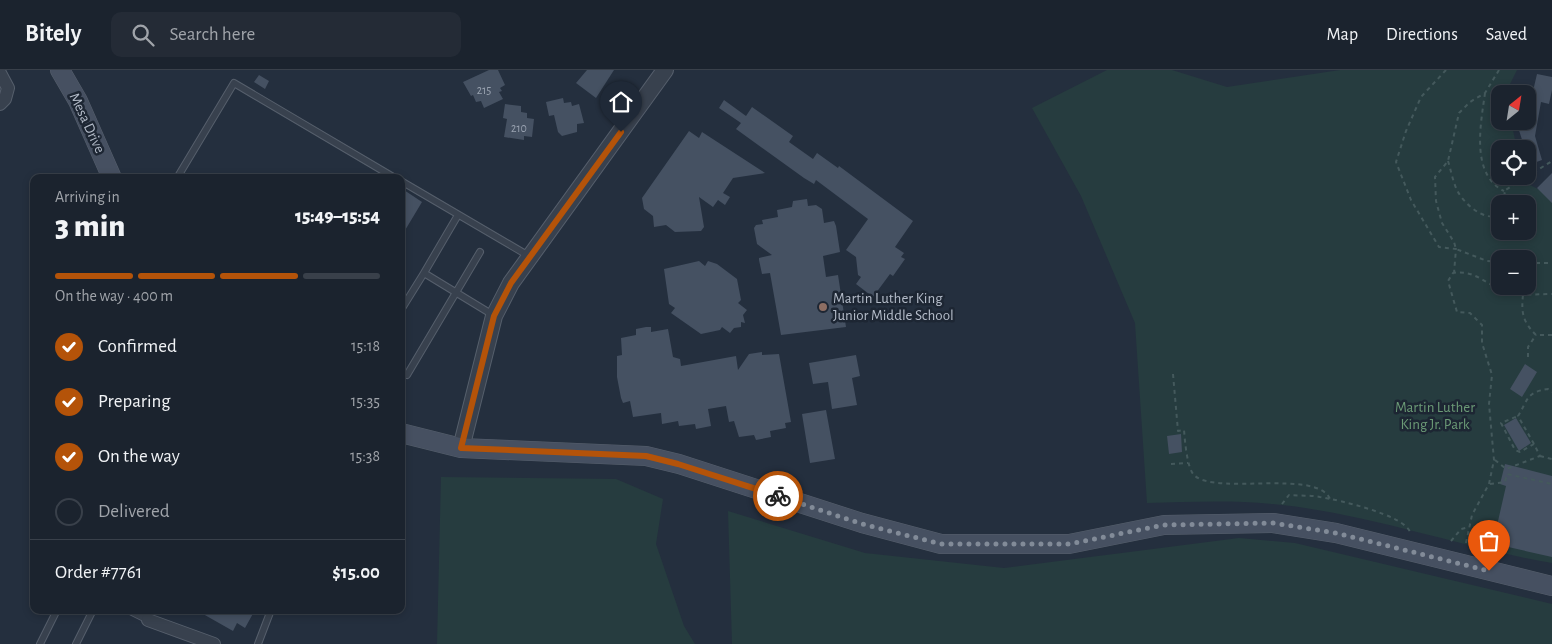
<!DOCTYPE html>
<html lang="en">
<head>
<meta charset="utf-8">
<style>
	:root { --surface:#1b232e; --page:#242b36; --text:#f1f3f6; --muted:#a0a4aa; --line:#39404a; --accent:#b45309 }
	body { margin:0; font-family:"Alegreya Sans",sans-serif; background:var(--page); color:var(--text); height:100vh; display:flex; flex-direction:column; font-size:19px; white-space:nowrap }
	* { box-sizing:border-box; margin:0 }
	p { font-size:16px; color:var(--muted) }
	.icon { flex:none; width:28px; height:28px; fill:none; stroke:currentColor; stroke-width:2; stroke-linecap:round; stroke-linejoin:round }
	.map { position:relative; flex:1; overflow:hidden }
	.drawer { position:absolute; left:30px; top:104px; width:375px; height:440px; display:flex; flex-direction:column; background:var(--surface); border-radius:10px; box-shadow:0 2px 8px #0003,0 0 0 1px var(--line) }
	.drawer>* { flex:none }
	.needle { width:32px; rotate:30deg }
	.controls { position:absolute; left:1491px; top:15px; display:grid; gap:10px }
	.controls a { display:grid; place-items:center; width:45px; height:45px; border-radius:10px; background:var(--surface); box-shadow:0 2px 8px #0003,0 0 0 1px var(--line); font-size:25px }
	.pin { position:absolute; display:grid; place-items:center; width:42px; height:42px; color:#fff; margin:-51px -21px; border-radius:50% 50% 50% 0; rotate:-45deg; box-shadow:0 0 5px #0007 }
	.pin .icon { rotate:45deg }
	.courier { position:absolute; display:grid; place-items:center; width:50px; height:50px; margin:-25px; border:4px solid #b45309; border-radius:50%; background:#fff; color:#222; box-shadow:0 1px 6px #0007 }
	.summary em { font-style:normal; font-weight:800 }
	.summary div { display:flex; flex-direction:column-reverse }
	.summary { display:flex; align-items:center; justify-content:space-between; height:85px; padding:0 25px }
	h1 { font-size:32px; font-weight:800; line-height:38px }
	.bar { display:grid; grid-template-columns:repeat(4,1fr); gap:8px 5px; align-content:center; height:60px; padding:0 25px }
	.bar i { height:6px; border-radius:4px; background:var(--line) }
	.bar .active { background:var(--accent) }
	.bar p { grid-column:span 4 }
	.line { display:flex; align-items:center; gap:12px; padding:0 25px; border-top:1px solid var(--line) }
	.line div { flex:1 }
	ol { padding:0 25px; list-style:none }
	li { display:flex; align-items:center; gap:15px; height:55px }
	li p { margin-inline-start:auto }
	li .icon { padding:5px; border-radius:50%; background:var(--accent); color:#fff; stroke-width:4 }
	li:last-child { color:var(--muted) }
	li i { width:28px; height:28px; border:2px solid var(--line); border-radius:50% }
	header { display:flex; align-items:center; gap:30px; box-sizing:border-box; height:70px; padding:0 25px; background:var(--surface); border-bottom:1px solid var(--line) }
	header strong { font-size:24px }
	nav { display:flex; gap:28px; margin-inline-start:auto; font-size:18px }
	.search { width:350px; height:45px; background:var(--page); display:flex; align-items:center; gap:12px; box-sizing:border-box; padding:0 18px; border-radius:10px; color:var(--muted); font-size:19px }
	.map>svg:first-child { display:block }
	.green { fill:#263c3f; fill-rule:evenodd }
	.building { fill:#455162 }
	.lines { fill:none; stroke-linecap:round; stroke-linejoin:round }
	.service-casing { stroke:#565f6c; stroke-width:8 }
	.minor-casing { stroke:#565f6c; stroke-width:14 }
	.tertiary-casing { stroke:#565f6c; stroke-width:18 }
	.secondary-casing { stroke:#565f6c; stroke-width:20 }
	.path { stroke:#44595c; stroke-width:2; stroke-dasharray:4 4; stroke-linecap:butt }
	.service { stroke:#38414e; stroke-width:6 }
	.minor { stroke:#38414e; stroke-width:12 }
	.tertiary { stroke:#38414e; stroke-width:16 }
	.secondary { stroke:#465061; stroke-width:19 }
	.done { stroke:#828b98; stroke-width:5; stroke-dasharray:0 9 }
	.route { stroke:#b45309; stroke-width:6 }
	.education-dot { fill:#8d6e63; stroke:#1d2633; stroke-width:2 }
	.labels { text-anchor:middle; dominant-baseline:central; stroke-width:5; stroke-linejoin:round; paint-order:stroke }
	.number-label { font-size:12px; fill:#98a1af }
	.street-label { font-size:15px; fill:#b4bcc9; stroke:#1d2633 }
	.poi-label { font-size:15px; fill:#b4bcc9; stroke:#1d2633; text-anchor:start }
	.park-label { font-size:15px; fill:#6b9a76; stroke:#1d2633 }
</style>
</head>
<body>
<header>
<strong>Bitely</strong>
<div class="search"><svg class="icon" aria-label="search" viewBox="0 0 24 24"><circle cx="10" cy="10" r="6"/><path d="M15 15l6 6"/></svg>Search here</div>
<nav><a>Map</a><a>Directions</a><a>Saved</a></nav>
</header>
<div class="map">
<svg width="1552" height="574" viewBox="0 0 1552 574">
	<rect width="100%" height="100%" fill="#242f3e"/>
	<path class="green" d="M 1107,0 L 1172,0 L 1227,17 L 1340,0 L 1517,0 L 1505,24 L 1500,24 L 1500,51 L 1511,51 L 1517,79 L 1500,79 L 1500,106 L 1522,106 L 1524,112 L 1552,126 L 1552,493 C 1458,477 1368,443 1273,434 C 1231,430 1189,432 1147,433 L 1135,253 L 1081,126 L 1032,38 ZM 1500,134 L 1528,134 L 1528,161 L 1500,161 ZM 1500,189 L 1528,189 L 1528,216 L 1500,216 Z
		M 441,407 L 616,409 L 663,429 L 656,474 L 684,556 L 695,574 L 437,574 Z
		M 728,441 L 865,483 L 1004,498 L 1239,468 L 1295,473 L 1552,534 L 1552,574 L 732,574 Z"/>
	<path class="building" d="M 489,0 L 498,0 L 505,15 L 500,18 L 502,21 L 499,22 L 503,29 L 484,38 L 481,31 L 476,32 L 473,25 L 471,26 L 463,12 Z
		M 587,0 L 614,0 L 596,28 L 576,13 Z
		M 1537,4 L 1552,7 L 1552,20 L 1549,34 L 1541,32 L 1535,66 L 1542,90 L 1528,95 L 1528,79 L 1525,79 L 1516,51 L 1528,51 L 1528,33 L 1530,34 Z
		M 259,5 L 269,11 L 265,19 L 254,12 Z
		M 563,28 L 564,33 L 571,32 L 572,36 L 579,34 L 584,53 L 577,54 L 577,62 L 562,66 L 558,62 L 554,45 L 549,46 L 546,32 Z
		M 724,30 L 746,46 L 752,37 L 793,66 L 789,72 L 813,89 L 817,83 L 838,98 L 839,96 L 913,151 L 895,177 L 904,183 L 901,187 L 905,189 L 893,206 L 890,204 L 873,227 L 856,214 L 861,207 L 858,205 L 856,187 L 846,180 L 868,149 L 816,110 L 814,114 L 804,108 L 736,59 L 741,53 L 719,38 Z
		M 505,34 L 521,36 L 521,42 L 527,43 L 527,48 L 534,49 L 532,67 L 524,66 L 524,70 L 504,67 L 507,49 L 503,48 Z
		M 689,61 L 699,68 L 702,62 L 765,103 L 733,108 L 723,123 L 730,127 L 725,135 L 718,130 L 713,137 L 699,127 L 704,157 L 701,161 L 675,162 L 666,155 L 654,157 L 653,146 L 644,139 L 642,128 Z
		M 1552,103 L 1552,133 L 1537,118 Z
		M 401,118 L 422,132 L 401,167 Z
		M 807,129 L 808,136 L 816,135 L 822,139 L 824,153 L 834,151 L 836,156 L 840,182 L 823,186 L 826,207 L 838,205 L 846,257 L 781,265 L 770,203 L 762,204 L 759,190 L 759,188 L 772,185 L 757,174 L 754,158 L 756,155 L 763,154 L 762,150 L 778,147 L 777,140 L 792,137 L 793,131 Z
		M 699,191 L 705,196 L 708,191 L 717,194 L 737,209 L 741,230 L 738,233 L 747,240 L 743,245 L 745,253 L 741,252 L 741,257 L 734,258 L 730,263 L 722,257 L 720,260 L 701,264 L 671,243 L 675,238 L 669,234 L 664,199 Z
		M 646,257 L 651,257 L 651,262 L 668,259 L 673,287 L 680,289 L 681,296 L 736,286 L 738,300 L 749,284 L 762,282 L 762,285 L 779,284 L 791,352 L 785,353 L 786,358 L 770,361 L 771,367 L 756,370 L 754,365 L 739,367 L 734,351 L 729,352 L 726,336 L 708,339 L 711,356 L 696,359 L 695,354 L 679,356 L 678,351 L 662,354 L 661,343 L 633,347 L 630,331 L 623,333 L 621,328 L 617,307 L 617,286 L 622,285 L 621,268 L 636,265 L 636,259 Z
		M 856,285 L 860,306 L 852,308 L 857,335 L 832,339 L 828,312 L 813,314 L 809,293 Z
		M 1525,294 L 1537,302 L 1522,327 L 1510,319 Z
		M 826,340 L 835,389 L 810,393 L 802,344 Z
		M 1516,348 L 1531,373 L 1519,381 L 1504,355 Z
		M 1181,364 L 1182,382 L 1169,384 L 1167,366 Z
		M 1505,394 L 1552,406 L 1552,487 L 1486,472 L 1489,458 L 1496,460 L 1506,416 L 1500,414 Z
		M 196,540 L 255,540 L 245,558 L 237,553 L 233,561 Z"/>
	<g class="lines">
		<defs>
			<path id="service" d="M 177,108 L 234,13 L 395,108
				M 401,111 L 529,186
				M 458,145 L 424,203 L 493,245
				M 401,240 L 424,203
				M 401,302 L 407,305 L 480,182
				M 128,540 L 148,550
				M 40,574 L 57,540
				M 76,574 L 93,540
				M 258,574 L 271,540"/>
			<path id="minor" d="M 0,3 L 8,18 L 5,29 L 0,34
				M 148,550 L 214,574"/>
			<path id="tertiary" d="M 461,378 L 494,246 L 511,213 L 665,0"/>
			<path id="secondary" d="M 60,0 L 78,31 L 112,108
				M 401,363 L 461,378 L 646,386 L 679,394 L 862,453 L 941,474 L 1069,474 L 1164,455 L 1273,453 L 1336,463 L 1552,516"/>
		</defs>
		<use href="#service" class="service-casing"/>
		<use href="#minor" class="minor-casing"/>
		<use href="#tertiary" class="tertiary-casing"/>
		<use href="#secondary" class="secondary-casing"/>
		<path class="path" d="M 1446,0 L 1421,27 L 1406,61 L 1396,92 L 1411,130 L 1439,177 L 1456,179 L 1454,203
			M 1499,0 L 1485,23 L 1470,32 L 1459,43 L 1448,91 L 1435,107 L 1436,131 L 1442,153 L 1454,172 L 1456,179 L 1487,191 L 1500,192
			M 1485,23 C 1481,53 1470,104 1504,121
			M 1448,91 C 1451,100 1453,113 1458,122 C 1465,134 1484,152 1500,145
			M 1507,134 L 1504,121 L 1552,91
			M 1528,193 L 1552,193
			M 1523,225 C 1521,243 1523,252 1536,265 L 1552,265
			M 1528,287 L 1528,277 L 1536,265
			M 1173,304 L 1178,361 L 1184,360 C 1185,371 1187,400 1195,406 C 1218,425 1317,399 1330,429
			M 1534,374 L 1518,346 C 1528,330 1526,322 1548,319 L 1552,322
			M 1540,386 L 1552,389
			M 1495,390 L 1506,399 L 1540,386 L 1534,374 L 1520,382 L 1515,380 L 1501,353 L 1518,346
			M 1171,394 L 1188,393
			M 1490,414 L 1505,412 L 1507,404 L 1552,414
			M 1282,434 L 1289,425 C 1299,426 1310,425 1320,427 C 1339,430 1404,445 1410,462
			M 1451,471 L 1461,459 L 1469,457
			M 1466,473 L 1472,445 L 1489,414 L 1494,390 L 1489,334 L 1492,305 L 1482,273 L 1482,255 L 1470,243 L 1457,242 L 1448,211 L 1453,203 C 1476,199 1488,217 1508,222 C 1523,226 1537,224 1552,224"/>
		<use href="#service" class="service"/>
		<use href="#minor" class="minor"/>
		<use href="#tertiary" class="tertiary"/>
		<use href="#secondary" class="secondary"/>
	</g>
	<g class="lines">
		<path class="done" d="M 778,426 L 862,454 L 941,474 L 1069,474 L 1164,455 L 1273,453 L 1336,463 L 1489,501"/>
		<path class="route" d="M 621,62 L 511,213 L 494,246 L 461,378 L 646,386 L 678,394 L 778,426"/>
	</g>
	<circle class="education-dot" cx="823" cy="237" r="5"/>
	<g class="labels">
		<g class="number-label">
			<text x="484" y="20">215</text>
			<text x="519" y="58">210</text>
		</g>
		<g class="street-label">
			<text transform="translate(87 53) rotate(65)">Mesa Drive</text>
		</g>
		<g class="poi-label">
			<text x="833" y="228">Martin Luther King<tspan x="833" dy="17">Junior Middle School</tspan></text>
		</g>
		<g class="park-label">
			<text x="1435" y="337">Martin Luther<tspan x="1435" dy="17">King Jr. Park</tspan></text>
		</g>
	</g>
</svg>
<div class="controls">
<a><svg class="needle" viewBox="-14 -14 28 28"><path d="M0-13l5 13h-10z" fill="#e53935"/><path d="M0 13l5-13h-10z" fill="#a0a4aa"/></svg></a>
<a><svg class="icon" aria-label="locate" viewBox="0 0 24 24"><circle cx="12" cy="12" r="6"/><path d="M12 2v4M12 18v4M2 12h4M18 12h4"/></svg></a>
<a>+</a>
<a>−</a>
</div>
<div class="pin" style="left:1489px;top:501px;background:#ea580c"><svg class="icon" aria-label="bag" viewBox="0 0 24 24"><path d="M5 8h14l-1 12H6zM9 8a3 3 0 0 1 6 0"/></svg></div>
<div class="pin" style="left:621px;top:62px;background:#1f2937"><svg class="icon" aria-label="home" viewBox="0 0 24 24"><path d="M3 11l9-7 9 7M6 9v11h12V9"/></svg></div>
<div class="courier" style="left:778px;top:426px"><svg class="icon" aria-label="bike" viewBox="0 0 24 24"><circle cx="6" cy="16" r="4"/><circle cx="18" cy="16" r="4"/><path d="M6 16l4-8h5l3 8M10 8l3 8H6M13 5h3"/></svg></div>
<section class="drawer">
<div class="summary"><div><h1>3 min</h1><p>Arriving in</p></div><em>15:49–15:54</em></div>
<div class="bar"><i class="active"></i><i class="active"></i><i class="active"></i><i></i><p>On the way · 400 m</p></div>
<ol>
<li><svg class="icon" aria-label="check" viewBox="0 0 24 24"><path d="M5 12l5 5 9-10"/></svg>Confirmed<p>15:18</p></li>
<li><svg class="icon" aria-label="check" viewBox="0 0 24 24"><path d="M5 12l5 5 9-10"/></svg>Preparing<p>15:35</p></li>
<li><svg class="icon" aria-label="check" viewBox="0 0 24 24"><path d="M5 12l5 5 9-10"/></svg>On the way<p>15:38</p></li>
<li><i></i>Delivered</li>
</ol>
<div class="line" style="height:65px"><div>Order #7761</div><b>$15.00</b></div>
</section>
</div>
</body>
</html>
